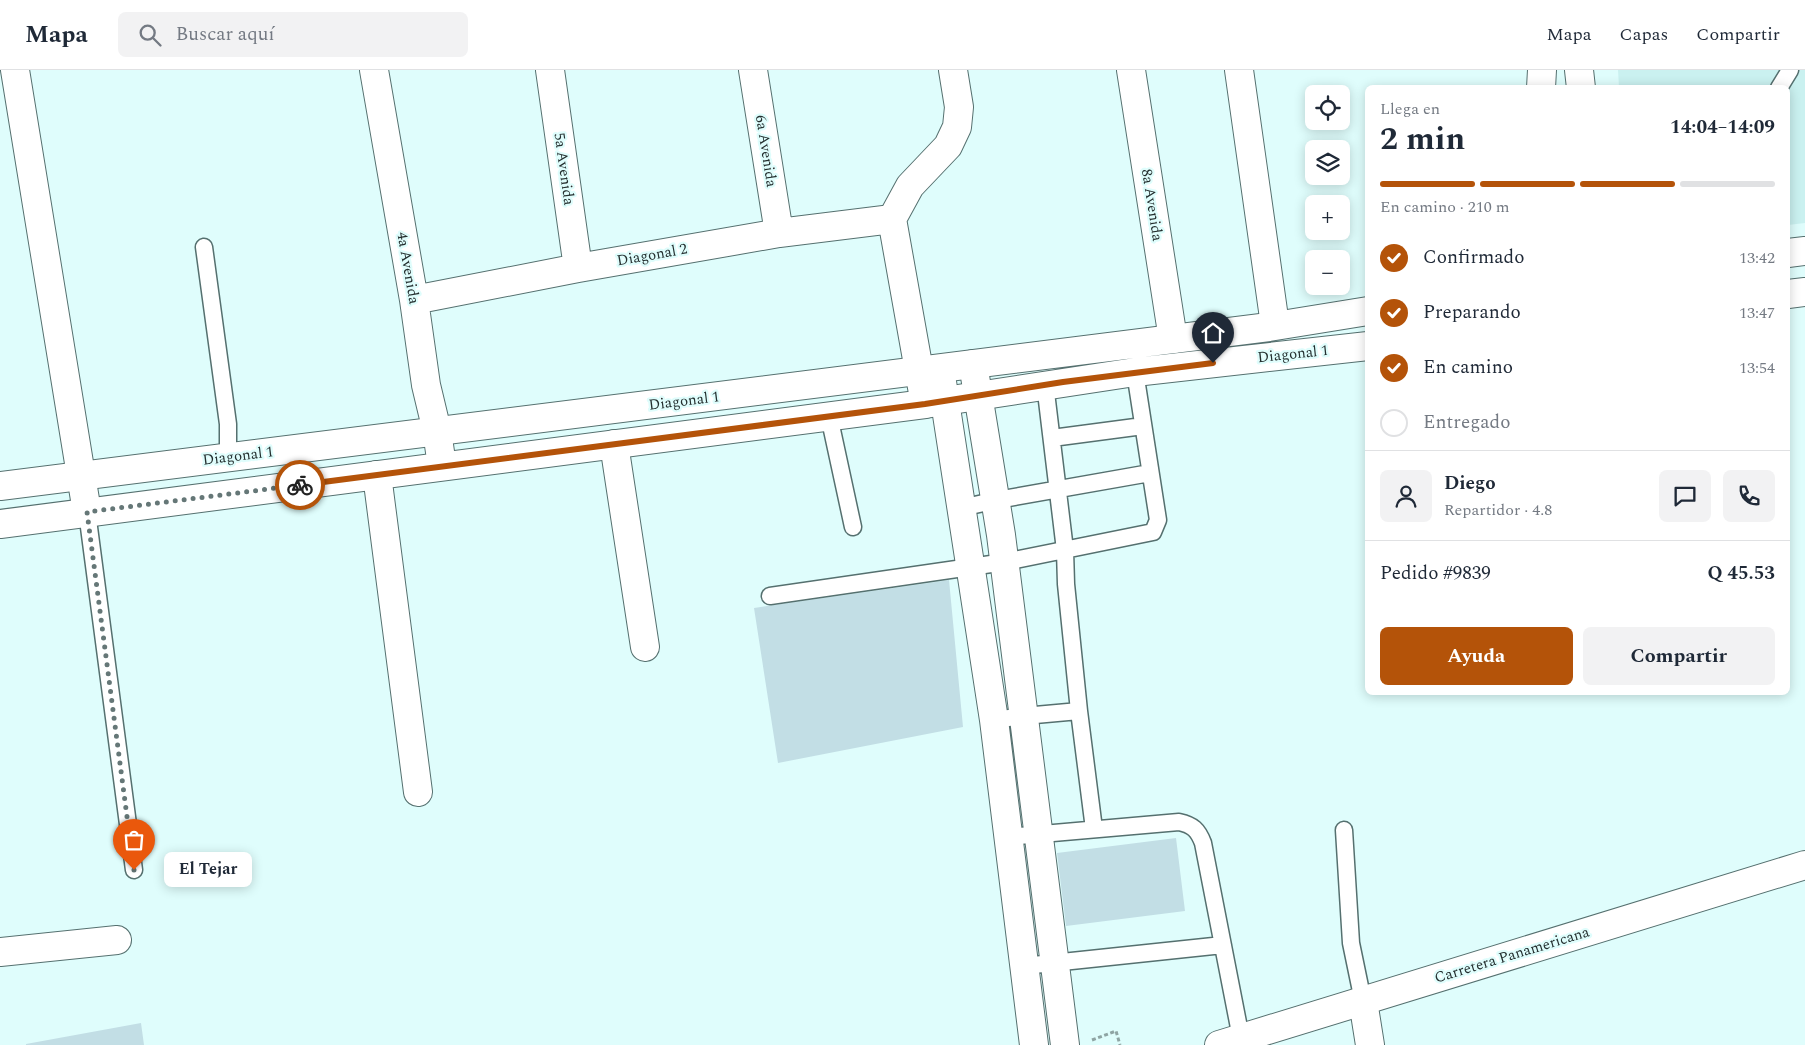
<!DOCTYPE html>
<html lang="es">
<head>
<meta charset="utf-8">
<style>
	:root { --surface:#fff; --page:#f2f2f3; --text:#1f2937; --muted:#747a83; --line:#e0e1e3; --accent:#b45309 }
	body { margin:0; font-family:Spectral,serif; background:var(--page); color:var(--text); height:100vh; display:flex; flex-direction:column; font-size:19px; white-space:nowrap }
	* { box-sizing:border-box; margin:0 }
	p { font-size:16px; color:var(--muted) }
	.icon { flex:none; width:28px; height:28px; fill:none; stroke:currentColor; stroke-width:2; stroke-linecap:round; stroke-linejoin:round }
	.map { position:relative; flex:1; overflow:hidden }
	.drawer { position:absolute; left:1365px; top:15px; width:425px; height:610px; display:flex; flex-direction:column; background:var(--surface); border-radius:8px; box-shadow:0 2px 12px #0003 }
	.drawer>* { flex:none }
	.tools { position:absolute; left:1305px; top:15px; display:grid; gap:10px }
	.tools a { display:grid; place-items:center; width:45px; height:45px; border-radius:8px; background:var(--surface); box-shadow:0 2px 12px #0003; font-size:25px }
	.pin { position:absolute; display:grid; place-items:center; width:42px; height:42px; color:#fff; margin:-51px -21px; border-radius:50% 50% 50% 0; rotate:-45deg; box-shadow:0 0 5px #0007 }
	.pin .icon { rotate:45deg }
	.courier { position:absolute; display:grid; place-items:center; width:50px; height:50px; margin:-25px; border:4px solid #b45309; border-radius:50%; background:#fff; color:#222; box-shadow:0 1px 6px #0007 }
	.bubble { position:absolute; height:35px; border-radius:8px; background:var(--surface); box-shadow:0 2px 12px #0003; font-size:16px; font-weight:700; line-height:35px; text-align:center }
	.overview em { font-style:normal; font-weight:700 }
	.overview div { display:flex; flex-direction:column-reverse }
	.overview { display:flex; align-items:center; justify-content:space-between; height:85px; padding:0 15px }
	h1 { font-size:32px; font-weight:700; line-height:38px }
	.bar { display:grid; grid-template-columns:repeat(4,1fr); gap:8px 5px; align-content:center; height:60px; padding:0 15px }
	.bar i { height:6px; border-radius:4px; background:var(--line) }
	.bar .selected { background:var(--accent) }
	.bar p { grid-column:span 4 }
	.line { display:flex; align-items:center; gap:12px; padding:0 15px; border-top:1px solid var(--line) }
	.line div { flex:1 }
	.round { display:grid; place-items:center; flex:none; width:52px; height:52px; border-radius:8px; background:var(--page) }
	ol { padding:0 15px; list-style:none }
	li { display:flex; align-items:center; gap:15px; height:55px }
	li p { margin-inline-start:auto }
	li .icon { padding:5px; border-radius:50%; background:var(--accent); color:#fff; stroke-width:4 }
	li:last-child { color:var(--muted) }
	li i { width:28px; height:28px; border:2px solid var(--line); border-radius:50% }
	.primary-button { display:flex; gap:10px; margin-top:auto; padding:10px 15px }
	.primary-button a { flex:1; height:58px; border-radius:8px; background:var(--accent); color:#fff; font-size:20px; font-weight:700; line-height:58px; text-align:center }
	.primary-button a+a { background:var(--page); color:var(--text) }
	header { display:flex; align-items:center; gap:30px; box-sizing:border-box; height:70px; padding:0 25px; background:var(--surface); border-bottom:1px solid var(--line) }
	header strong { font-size:24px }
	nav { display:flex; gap:28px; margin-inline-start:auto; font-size:18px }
	.search { width:350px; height:45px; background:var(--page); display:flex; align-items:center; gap:12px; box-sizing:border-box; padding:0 18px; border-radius:8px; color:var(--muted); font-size:19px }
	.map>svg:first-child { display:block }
	.built { fill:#caf1f0 }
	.building { fill:#c2dee5 }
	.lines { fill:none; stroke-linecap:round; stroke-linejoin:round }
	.lane-casing { stroke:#55706f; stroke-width:19 }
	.street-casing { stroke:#55706f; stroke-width:30 }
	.secondary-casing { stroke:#55706f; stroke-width:30 }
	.primary-casing { stroke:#55706f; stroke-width:30 }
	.path { stroke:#8ea4a3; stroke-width:3; stroke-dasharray:4 2.5; stroke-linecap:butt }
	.lane { stroke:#fff; stroke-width:16 }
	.street { stroke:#fff; stroke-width:28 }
	.secondary { stroke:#fff; stroke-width:28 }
	.primary { stroke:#fff; stroke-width:28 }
	.done { stroke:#657777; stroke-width:5; stroke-dasharray:0 9 }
	.route { stroke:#b45309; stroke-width:6 }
	.labels { text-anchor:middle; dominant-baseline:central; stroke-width:4.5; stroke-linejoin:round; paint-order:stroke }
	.street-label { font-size:15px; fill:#242f2f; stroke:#dffdfc }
</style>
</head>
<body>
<header>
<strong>Mapa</strong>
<div class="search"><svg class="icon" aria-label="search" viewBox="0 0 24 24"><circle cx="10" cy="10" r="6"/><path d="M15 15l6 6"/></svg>Buscar aquí</div>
<nav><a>Mapa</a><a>Capas</a><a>Compartir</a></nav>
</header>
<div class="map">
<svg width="1805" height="975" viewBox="0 0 1805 975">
	<rect width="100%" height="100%" fill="#dffdfc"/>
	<path class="built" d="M 1618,0 L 1805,0 L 1805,153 L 1788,155 L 1788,18 L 1619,17 Z"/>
	<path class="building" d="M 949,510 L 963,657 L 778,693 L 754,538 Z
		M 1176,768 L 1185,841 L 1066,856 L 1057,783 Z
		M 141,953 L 144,975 L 26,975 L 26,974 Z"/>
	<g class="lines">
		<defs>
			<path id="lane" d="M 1779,18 L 1790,0
				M 204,177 L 228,354 L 228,388
				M 1045,314 L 1065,480 L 1066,514 L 1079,641 L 1094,759
				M 829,346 L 853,457
				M 1052,368 L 1143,356
				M 961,438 L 997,430 L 1150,403
				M 87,442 L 134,800
				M 770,526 L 1005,492 L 1153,462 L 1158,450 L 1135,302
				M 994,650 L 1024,646 L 1079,641
				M 1344,760 L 1351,873 L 1363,931
				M 1008,767 L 1179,752 C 1193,755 1198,760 1203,773 L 1241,968
				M 1024,896 L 1223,875"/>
			<path id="street" d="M 15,0 L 87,442
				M 374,0 L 414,230 L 426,315 L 437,361 L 442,396
				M 550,0 L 578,198
				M 753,0 L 779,163
				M 1131,0 L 1173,269
				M 1239,0 L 1275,255
				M 1579,0 L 1581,18
				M 1541,18 L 1542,0
				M 892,149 L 925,334
				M 892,149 L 910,116 L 948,76 L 957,57 L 959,37 L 953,0
				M 414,230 L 578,198 L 779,163 L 892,149
				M 973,294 L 1001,465 L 1065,975
				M 940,299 L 994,650 L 1034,975
				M 614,374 L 645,577
				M 377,405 L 418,722
				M 0,882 L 117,870
				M 1363,931 L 1370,975"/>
			<path id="secondary" d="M 1788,183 L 1805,181
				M 1788,224 L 1805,222
				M 0,416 L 1173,269 L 1269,257 L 1368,241
				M 0,454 L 925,334 L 1135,302 L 1368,276"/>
			<path id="primary" d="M 1219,975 L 1805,795"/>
		</defs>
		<use href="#lane" class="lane-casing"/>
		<use href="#street" class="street-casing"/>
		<use href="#secondary" class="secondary-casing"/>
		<use href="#primary" class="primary-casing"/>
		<path class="path" d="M 1092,970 L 1116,961 L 1120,975"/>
		<use href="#lane" class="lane"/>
		<use href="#street" class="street"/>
		<use href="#secondary" class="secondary"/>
		<use href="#primary" class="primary"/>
	</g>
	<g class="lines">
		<path class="done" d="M 134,800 L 87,442 L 300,415"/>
		<path class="route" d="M 300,415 L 925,334 L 1063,312 L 1213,293"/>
	</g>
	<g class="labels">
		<g class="street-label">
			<text transform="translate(766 81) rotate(81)">6a Avenida</text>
			<text transform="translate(564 99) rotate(82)">5a Avenida</text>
			<text transform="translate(1152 135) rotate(81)">8a Avenida</text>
			<text transform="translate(652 185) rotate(-10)">Diagonal 2</text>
			<text transform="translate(408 198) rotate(80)">4a Avenida</text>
			<text transform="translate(1293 284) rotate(-6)">Diagonal 1</text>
			<text transform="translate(684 331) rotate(-7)">Diagonal 1</text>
			<text transform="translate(238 386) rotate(-7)">Diagonal 1</text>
			<text transform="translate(1512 885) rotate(-17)">Carretera Panamericana</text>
		</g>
	</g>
</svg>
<div class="tools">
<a><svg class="icon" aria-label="locate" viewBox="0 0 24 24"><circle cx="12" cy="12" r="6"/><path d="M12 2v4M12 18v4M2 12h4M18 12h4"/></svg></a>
<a><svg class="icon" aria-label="layers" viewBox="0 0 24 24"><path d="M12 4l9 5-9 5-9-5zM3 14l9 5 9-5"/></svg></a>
<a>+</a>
<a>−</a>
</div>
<div class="pin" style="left:134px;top:800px;background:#ea580c"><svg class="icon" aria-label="bag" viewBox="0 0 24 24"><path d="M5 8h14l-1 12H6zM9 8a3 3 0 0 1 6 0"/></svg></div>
<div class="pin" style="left:1213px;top:293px;background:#1f2937"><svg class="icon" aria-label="home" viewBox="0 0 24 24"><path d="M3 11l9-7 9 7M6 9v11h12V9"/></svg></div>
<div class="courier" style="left:300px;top:415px"><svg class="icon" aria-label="bike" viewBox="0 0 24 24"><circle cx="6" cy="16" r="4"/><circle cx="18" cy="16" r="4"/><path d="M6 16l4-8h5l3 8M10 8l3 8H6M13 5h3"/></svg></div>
<div class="bubble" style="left:164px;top:782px;width:88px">El Tejar</div>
<section class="drawer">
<div class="overview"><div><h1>2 min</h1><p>Llega en</p></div><em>14:04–14:09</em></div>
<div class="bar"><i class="selected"></i><i class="selected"></i><i class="selected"></i><i></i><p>En camino · 210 m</p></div>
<ol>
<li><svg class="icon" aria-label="check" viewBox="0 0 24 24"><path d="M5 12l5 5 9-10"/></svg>Confirmado<p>13:42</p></li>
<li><svg class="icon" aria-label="check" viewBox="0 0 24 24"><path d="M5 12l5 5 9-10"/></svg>Preparando<p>13:47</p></li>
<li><svg class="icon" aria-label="check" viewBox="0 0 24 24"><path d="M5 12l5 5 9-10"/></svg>En camino<p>13:54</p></li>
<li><i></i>Entregado</li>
</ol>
<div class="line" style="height:90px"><a class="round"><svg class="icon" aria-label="person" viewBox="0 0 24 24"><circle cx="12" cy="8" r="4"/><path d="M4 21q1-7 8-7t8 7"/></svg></a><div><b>Diego</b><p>Repartidor · 4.8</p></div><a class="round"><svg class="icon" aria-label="chat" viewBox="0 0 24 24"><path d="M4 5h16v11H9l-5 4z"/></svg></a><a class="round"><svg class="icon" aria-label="phone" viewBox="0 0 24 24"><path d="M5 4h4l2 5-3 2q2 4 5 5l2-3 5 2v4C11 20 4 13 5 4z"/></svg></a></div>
<div class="line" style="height:65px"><div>Pedido #9839</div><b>Q 45.53</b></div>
<div class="primary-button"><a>Ayuda</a><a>Compartir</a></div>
</section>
</div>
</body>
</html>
